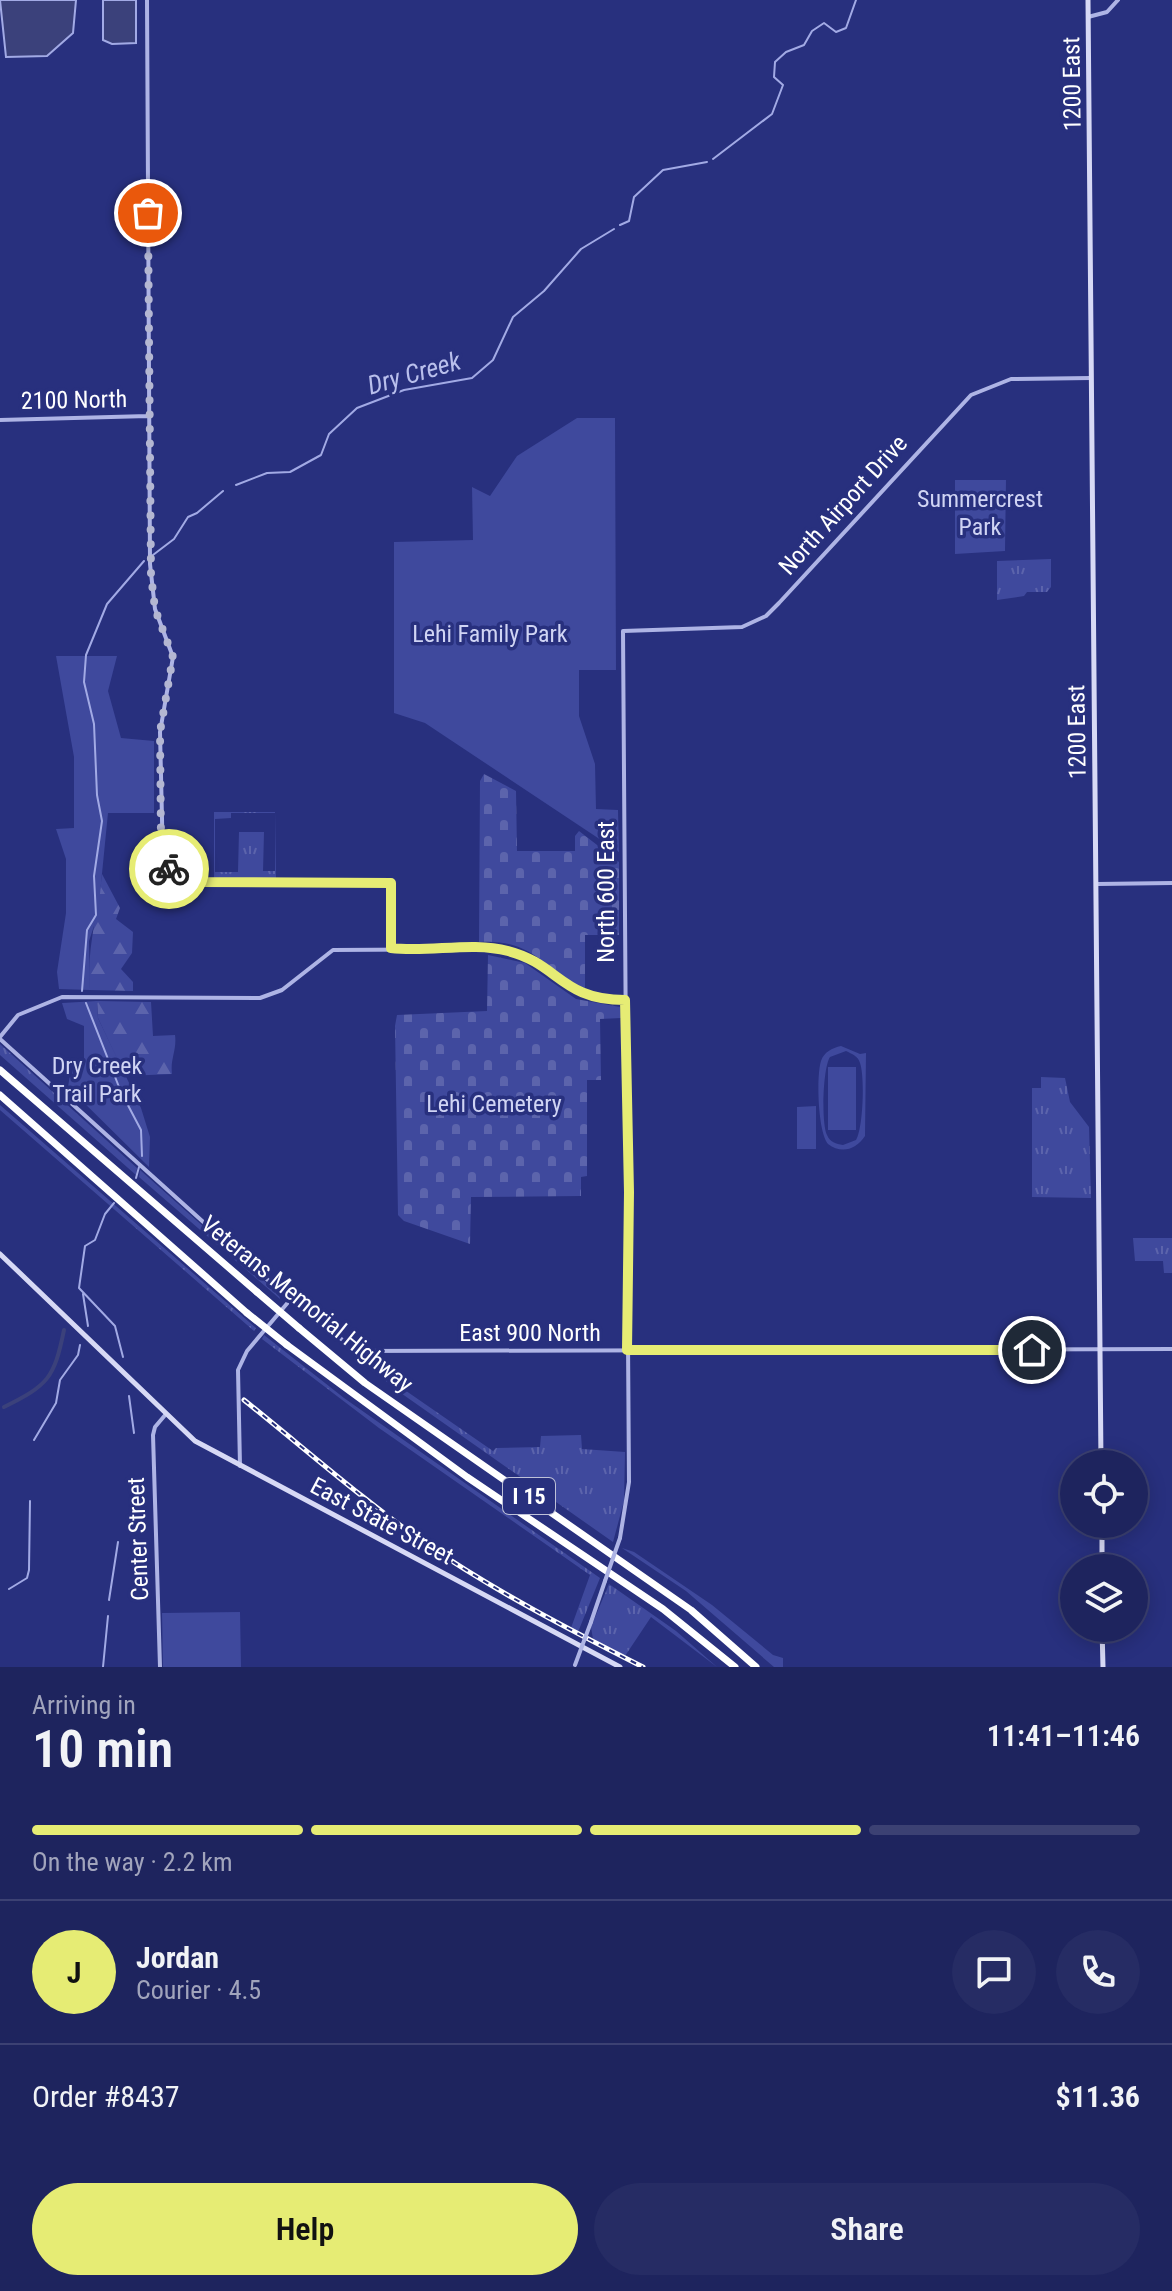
<!DOCTYPE html>
<html lang="en">
<head>
<meta charset="utf-8">
<style>
	:root { --surface:#1e245e; --page:#262c64; --text:#f1f3f6; --muted:#a1a4bc; --line:#3c4173; --accent:#e6ec74 }
	body { margin:0; font-family:"Roboto Condensed",sans-serif; background:var(--page); color:var(--text); height:100vh; display:flex; flex-direction:column; font-size:30px; white-space:nowrap }
	* { box-sizing:border-box; margin:0 }
	p { font-size:26px; color:var(--muted) }
	.icon { flex:none; width:44px; height:44px; fill:none; stroke:currentColor; stroke-width:2; stroke-linecap:round; stroke-linejoin:round }
	.map { position:relative; height:1667px; overflow:hidden }
	.panel { display:flex; flex-direction:column; background:var(--surface); flex:1 }
	.panel>* { flex:none }
	.fabs { position:absolute; left:1060px; top:1450px; display:grid; gap:16px }
	.fabs a { display:grid; place-items:center; width:88px; height:88px; border-radius:50%; background:var(--surface); box-shadow:0 4px 20px #0003,0 0 0 2px var(--line); font-size:40px }
	.pin { position:absolute; display:grid; place-items:center; width:68px; height:68px; color:#fff; margin:-34px; border:4px solid #fff; border-radius:50%; box-shadow:0 2px 8px #0007 }
	.courier { position:absolute; display:grid; place-items:center; width:80px; height:80px; margin:-40px; border:6px solid #e6ec74; border-radius:50%; background:#fff; color:#222; box-shadow:0 2px 10px #0007 }
	.head em { font-style:normal; font-weight:600 }
	.head div { display:flex; flex-direction:column-reverse }
	.head { display:flex; align-items:center; justify-content:space-between; height:136px; padding:0 32px }
	h1 { font-size:52px; font-weight:600; line-height:60px }
	.bar { display:grid; grid-template-columns:repeat(4,1fr); gap:12px 8px; align-content:center; height:96px; padding:0 32px }
	.bar i { height:10px; border-radius:6px; background:var(--line) }
	.bar .active { background:var(--accent) }
	.bar p { grid-column:span 4 }
	.line { display:flex; align-items:center; gap:20px; padding:0 32px; border-top:2px solid var(--line) }
	.line div { flex:1 }
	.round { display:grid; place-items:center; flex:none; width:84px; height:84px; border-radius:42px; background:var(--page) }
	.action { display:flex; gap:16px; margin-top:auto; padding:16px 32px }
	.action a { flex:1; height:92px; border-radius:48px; background:var(--accent); color:#111; font-size:32px; font-weight:600; line-height:92px; text-align:center }
	.action a+a { background:var(--page); color:var(--text) }
	.map>svg:first-child { display:block }
	.grass { fill:url(#grass-tufts); fill-rule:evenodd }
	.forest { fill:url(#forest-firs) }
	.cemetery { fill:url(#cemetery-stones) }
	.green { fill:#3f499d; fill-rule:evenodd }
	.water { fill:#3b417b; stroke:#a2aae5; stroke-width:2 }
	.lines { fill:none; stroke-linecap:round; stroke-linejoin:round }
	.stream { stroke:#a2aae5; stroke-width:2 }
	.canal { stroke:#3b417b; stroke-width:4 }
	.tertiary { stroke:#aeb4e5; stroke-width:4 }
	.secondary { stroke:#d7d9f5; stroke-width:5 }
	.motorway { stroke:#fff; stroke-width:7 }
	.rail-casing { stroke:#fff; stroke-width:5 }
	.rail { stroke:#28307e; stroke-width:2; stroke-dasharray:6; stroke-linecap:butt }
	.tertiary-bridge { stroke:#aeb4e5; stroke-width:4 }
	.motorway-bridge { stroke:#fff; stroke-width:7 }
	.done { stroke:#b4b7d2; stroke-width:8; stroke-dasharray:0 14.4 }
	.route { stroke:#e6ec74; stroke-width:10 }
	.labels { text-anchor:middle; dominant-baseline:central; stroke-width:7; stroke-linejoin:round; paint-order:stroke }
	.shield { fill:#28307e; stroke:#bec1d8; stroke-width:2 }
	.shield-label { font-size:22px; font-weight:bold; fill:#fff }
	.street-label { font-size:24px; fill:#fff; stroke:#28307e }
	.park-label { font-size:24px; fill:#d0d4f4; stroke:#28307e }
	.water-label { font-size:26px; font-style:italic; fill:#b9bfec; stroke:#28307e }
</style>
</head>
<body>
<div class="map">
<svg width="1172" height="1667" viewBox="0 0 1172 1667">
	<defs>
		<pattern id="grass-tufts" width="24" height="20" patternUnits="userSpaceOnUse" patternTransform="scale(2)"><rect width="24" height="20" fill="#3f499d"/><path d="M3 7l-1-3M5 7V3M7 7l1-3M15 17l-1-3M17 17v-4M19 17l1-3" fill="none" stroke="#5c64ac"/></pattern>
		<pattern id="forest-firs" width="22" height="20" patternUnits="userSpaceOnUse" patternTransform="scale(2)"><rect width="22" height="20" fill="#3f499d"/><path d="M5 1l3.5 6h-7zM16 11l3.5 6h-7z" fill="#5c64ac"/></pattern>
		<pattern id="cemetery-stones" width="16" height="16" patternUnits="userSpaceOnUse" patternTransform="scale(2)"><rect width="16" height="16" fill="#3f499d"/><path d="M2 7V4a2 2 0 0 1 4 0v3zM10 15v-3a2 2 0 0 1 4 0v3z" fill="#5c64ac"/></pattern>
	</defs>
	<rect width="100%" height="100%" fill="#28307e"/>
	<path class="grass" d="M 1051,559 L 1051,587 L 1047,592 L 1027,592 L 1024,596 L 997,600 L 997,561 Z
		M 214,812 L 275,812 L 276,878 L 214,879 ZM 231,813 L 275,813 L 275,871 L 263,871 L 264,832 L 239,832 L 238,872 L 215,872 L 215,819 L 231,818 Z
		M 0,1044 L 137,1168 L 136,1175 L 0,1055 Z
		M 1041,1077 L 1065,1078 L 1070,1102 L 1089,1127 L 1091,1198 L 1032,1197 L 1032,1088 L 1041,1088 Z
		M 0,1105 L 256,1328 L 254,1331 L 0,1110 Z
		M 140,1170 L 279,1294 L 280,1299 L 139,1177 Z
		M 1133,1238 L 1172,1238 L 1172,1273 L 1164,1273 L 1163,1261 L 1135,1261 Z
		M 264,1335 L 344,1398 L 600,1578 L 578,1632 L 571,1628 L 590,1575 L 379,1428 L 262,1339 Z
		M 357,1357 L 493,1451 L 496,1448 L 540,1447 L 541,1436 L 581,1435 L 582,1449 L 625,1452 L 624,1501 L 613,1542 L 398,1391 Z
		M 622,1548 L 634,1552 L 712,1605 L 773,1655 L 783,1658 L 783,1667 L 774,1667 L 686,1591 Z
		M 609,1584 L 676,1631 L 717,1667 L 651,1617 L 625,1656 L 593,1639 L 591,1627 Z"/>
	<path class="forest" d="M 102,874 L 120,908 L 116,919 L 133,932 L 132,953 L 121,969 L 133,982 L 133,991 L 90,990 C 86,950 98,914 102,874 Z
		M 97,1001 L 151,1002 L 153,1036 L 175,1035 C 177,1050 170,1059 172,1074 L 125,1076 L 98,1018 Z"/>
	<path class="cemetery" d="M 484,774 L 516,791 L 517,851 L 575,851 L 575,836 L 579,831 L 619,862 L 619,935 L 585,935 L 585,989 C 544,969 532,938 479,942 L 480,781 Z
		M 488,955 L 525,963 L 576,999 L 620,1007 L 621,1018 L 600,1019 L 601,1080 L 587,1080 L 587,1176 L 581,1177 L 581,1196 L 471,1197 L 470,1244 L 404,1221 L 398,1215 L 395,1026 L 397,1015 L 487,1011 Z"/>
	<path class="green" d="M 577,418 L 615,418 L 616,670 L 579,670 L 579,716 L 595,764 L 596,809 L 618,810 L 619,852 L 425,723 L 394,713 L 394,542 L 473,540 L 472,487 L 490,496 L 517,456 Z
		M 955,480 L 1006,480 L 1005,551 L 955,554 Z
		M 56,656 L 117,656 L 108,691 L 121,738 L 154,741 L 154,813 L 108,813 L 98,914 L 89,941 L 90,990 L 59,989 L 57,972 L 66,913 L 66,859 L 56,829 L 74,828 L 74,757 Z
		M 97,1001 L 98,1018 L 141,1108 L 150,1137 L 149,1167 L 68,1087 L 72,1062 L 84,1058 L 84,1026 L 67,1019 L 62,1003 Z
		M 841,1046 L 860,1054 L 866,1053 L 865,1136 C 856,1150 841,1154 828,1144 C 818,1132 816,1077 821,1061 C 824,1052 832,1048 841,1046 ZM 846,1051 C 852,1054 858,1056 860,1063 C 865,1077 863,1129 856,1140 L 843,1145 C 836,1144 830,1142 827,1135 C 821,1123 823,1067 830,1057 Z
		M 828,1067 L 856,1067 L 856,1130 L 828,1130 Z
		M 816,1106 L 816,1149 L 797,1149 L 797,1107 Z
		M 240,1612 L 241,1667 L 163,1667 L 162,1613 Z"/>
	<path class="water" d="M 0,0 L 76,0 L 73,33 L 47,56 L 6,57 Z
		M 103,0 L 136,0 L 136,43 L 112,44 L 103,40 Z"/>
	<g class="lines">
		<path class="stream" d="M 713,159 L 772,114 L 783,85 L 774,77 L 775,62 L 786,52 L 804,45 L 812,31 L 824,23 L 836,32 L 846,28 L 856,0
			M 620,225 L 629,221 L 634,197 L 663,170 L 707,162
			M 236,485 L 267,473 L 290,472 L 321,455 L 329,434 L 357,408 L 404,390 L 472,378 L 493,360 L 513,317 L 544,291 L 581,249 L 614,229
			M 153,555 L 174,539 L 188,517 L 197,513 L 223,491
			M 82,991 L 87,930 L 96,915 L 94,876 L 102,821 L 97,795 L 94,724 L 84,682 L 86,655 L 107,604 L 144,561
			M 86,1003 L 121,1092 L 141,1130 L 142,1156
			M 136,1178 L 139,1167
			M 114,1203 L 105,1214 L 95,1240 L 85,1246 L 79,1288 L 115,1326 L 123,1357
			M 83,1294 L 88,1326
			M 129,1396 L 134,1433
			M 34,1440 L 56,1403 L 60,1380 L 78,1355 L 80,1345
			M 9,1589 L 27,1578 L 29,1570 L 30,1501
			M 109,1600 L 118,1542
			M 103,1667 L 108,1616"/>
		<path class="canal" d="M 4,1407 C 48,1385 54,1379 64,1330"/>
		<path class="tertiary" d="M 147,0 L 150,564 L 155,609 L 173,657 L 160,732 L 163,862 L 179,877 L 200,882 L 391,883 L 391,948
			M 1088,17 L 1107,12 L 1118,0
			M 0,420 L 148,416
			M 1097,884 L 1172,883
			M 0,1037 L 18,1015 L 62,997 L 260,998 L 282,990 L 333,950 L 501,949 C 553,961 564,1001 625,1000
			M 0,1039 L 290,1300 L 357,1351 L 1172,1349
			M 240,1466 L 238,1370 L 247,1351 L 290,1300
			M 620,1538 L 629,1482 L 623,631 L 742,627 L 766,616 L 779,603 L 971,395 L 1011,379 L 1091,378
			M 591,1622 L 605,1581
			M 160,1667 L 153,1435 L 155,1427 L 166,1414"/>
		<path class="secondary" d="M 1088,0 L 1101,1464
			M 0,1254 L 195,1441 L 620,1667
			M 1102,1524 L 1102,1568
			M 1102,1628 L 1103,1667"/>
		<path class="motorway" d="M 0,1070 L 257,1292
			M 0,1095 L 247,1313
			M 299,1328 L 365,1383 L 691,1610 L 756,1667
			M 287,1345 L 467,1477 L 663,1609 L 735,1667"/>
		<defs>
			<path id="rail" d="M 244,1400 C 304,1448 363,1500 426,1544 C 495,1591 568,1629 643,1667"/>
		</defs>
		<use href="#rail" class="rail-casing"/>
		<use href="#rail" class="rail"/>
		<path class="tertiary-bridge" d="M 605,1581 L 620,1538
			M 575,1665 L 591,1622"/>
		<path class="motorway-bridge" d="M 257,1292 L 299,1328
			M 247,1313 L 287,1345"/>
	</g>
	<g class="lines">
		<path class="done" d="M 148,213 L 151,575 L 155,609 L 173,657 L 160,732 L 161,842 L 163,862 L 169,869"/>
		<path class="route" d="M 169,869 L 185,880 L 200,882 L 391,883 L 391,948 C 429,953 471,941 508,951 C 559,964 561,1000 625,1000 L 629,1192 L 627,1350 L 1032,1350"/>
	</g>
	<g class="labels">
		<rect class="shield" x="503" y="1478" width="52" height="36" rx="6"/>
		<g class="shield-label">
			<text x="529" y="1496">I 15</text>
		</g>
		<g class="street-label">
			<text transform="translate(1072 84) rotate(-91)">1200 East</text>
			<text transform="translate(74 400) rotate(-1)">2100 North</text>
			<text transform="translate(843 505) rotate(-48)">North Airport Drive</text>
			<text transform="translate(1077 732) rotate(-91)">1200 East</text>
			<text transform="translate(606 892) rotate(-90)">North 600 East</text>
			<text transform="translate(307 1304) rotate(39)">Veterans Memorial Highway</text>
			<text x="530" y="1333">East 900 North</text>
			<text transform="translate(382 1521) rotate(28)">East State Street</text>
			<text transform="translate(138 1539) rotate(-92)">Center Street</text>
		</g>
		<g class="park-label">
			<text x="980" y="499">Summercrest<tspan x="980" dy="28">Park</tspan></text>
			<text x="490" y="634">Lehi Family Park</text>
			<text x="97" y="1066">Dry Creek<tspan x="97" dy="28">Trail Park</tspan></text>
			<text x="494" y="1104">Lehi Cemetery</text>
		</g>
		<g class="water-label">
			<text transform="translate(414 373) rotate(-16)">Dry Creek</text>
		</g>
	</g>
</svg>
<div class="fabs">
<a><svg class="icon" aria-label="locate" viewBox="0 0 24 24"><circle cx="12" cy="12" r="6"/><path d="M12 2v4M12 18v4M2 12h4M18 12h4"/></svg></a>
<a><svg class="icon" aria-label="layers" viewBox="0 0 24 24"><path d="M12 4l9 5-9 5-9-5zM3 14l9 5 9-5"/></svg></a>
</div>
<div class="pin" style="left:148px;top:213px;background:#ea580c"><svg class="icon" aria-label="bag" viewBox="0 0 24 24"><path d="M5 8h14l-1 12H6zM9 8a3 3 0 0 1 6 0"/></svg></div>
<div class="pin" style="left:1032px;top:1350px;background:#1f2937"><svg class="icon" aria-label="home" viewBox="0 0 24 24"><path d="M3 11l9-7 9 7M6 9v11h12V9"/></svg></div>
<div class="courier" style="left:169px;top:869px"><svg class="icon" aria-label="bike" viewBox="0 0 24 24"><circle cx="6" cy="16" r="4"/><circle cx="18" cy="16" r="4"/><path d="M6 16l4-8h5l3 8M10 8l3 8H6M13 5h3"/></svg></div>
</div>
<section class="panel">
<div class="head"><div><h1>10 min</h1><p>Arriving in</p></div><em>11:41–11:46</em></div>
<div class="bar"><i class="active"></i><i class="active"></i><i class="active"></i><i></i><p>On the way · 2.2 km</p></div>
<div class="line" style="height:144px"><b class="round" style="background:var(--accent);color:#111">J</b><div><b>Jordan</b><p>Courier · 4.5</p></div><a class="round"><svg class="icon" aria-label="chat" viewBox="0 0 24 24"><path d="M4 5h16v11H9l-5 4z"/></svg></a><a class="round"><svg class="icon" aria-label="phone" viewBox="0 0 24 24"><path d="M5 4h4l2 5-3 2q2 4 5 5l2-3 5 2v4C11 20 4 13 5 4z"/></svg></a></div>
<div class="line" style="height:104px"><div>Order #8437</div><b>$11.36</b></div>
<div class="action"><a>Help</a><a>Share</a></div>
</section>
</body>
</html>
